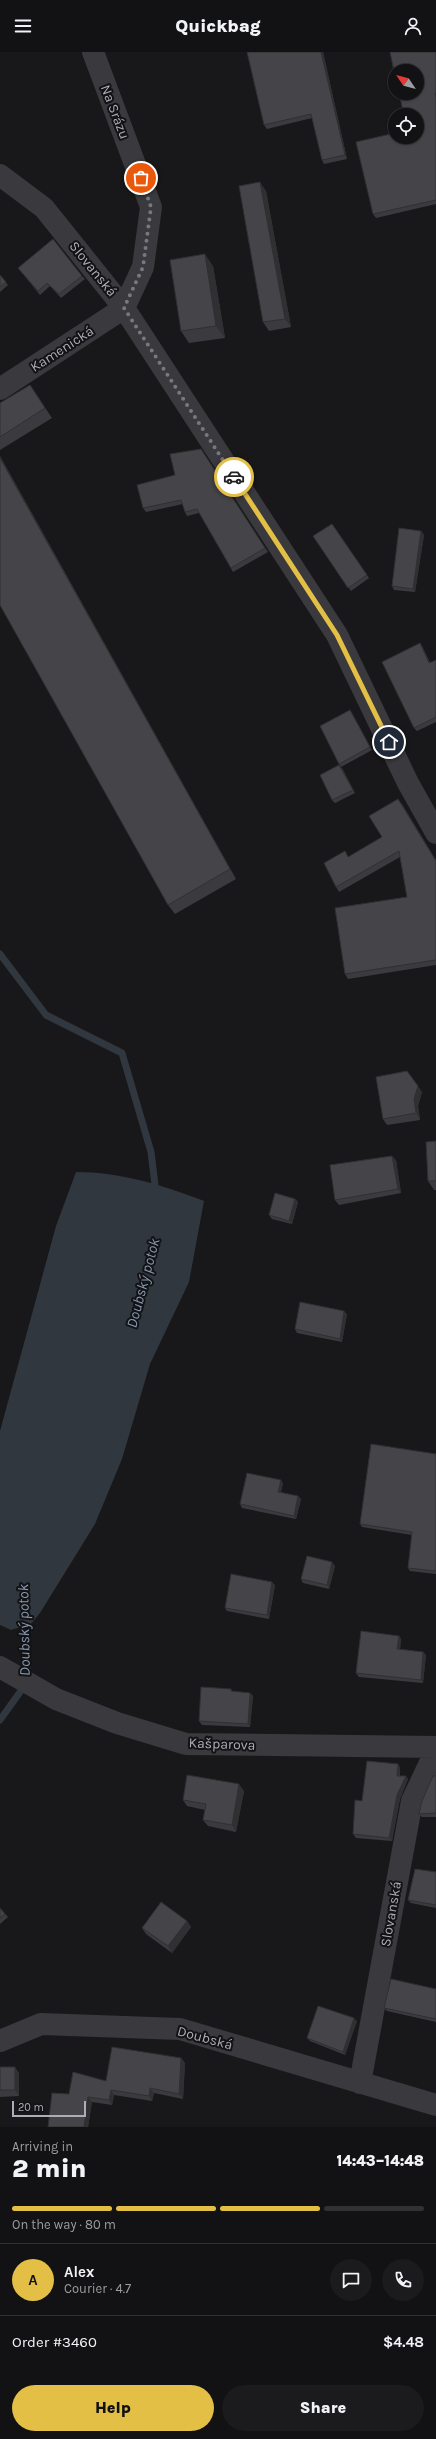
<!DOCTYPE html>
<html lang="en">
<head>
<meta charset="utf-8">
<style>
	:root { --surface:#121113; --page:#1b1a1c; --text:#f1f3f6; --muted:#9c9da0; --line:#313133; --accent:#e3bf46 }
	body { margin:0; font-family:Karla,sans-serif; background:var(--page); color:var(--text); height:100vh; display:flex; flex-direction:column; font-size:15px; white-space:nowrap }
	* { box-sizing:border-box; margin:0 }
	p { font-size:13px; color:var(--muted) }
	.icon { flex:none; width:22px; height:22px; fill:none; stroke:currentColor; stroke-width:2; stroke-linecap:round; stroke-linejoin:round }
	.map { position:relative; height:2075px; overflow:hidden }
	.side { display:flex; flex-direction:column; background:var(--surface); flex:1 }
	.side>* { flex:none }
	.needle { width:26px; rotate:305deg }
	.fabs { position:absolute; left:388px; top:12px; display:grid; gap:8px }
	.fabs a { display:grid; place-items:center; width:36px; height:36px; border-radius:50%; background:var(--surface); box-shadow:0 1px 3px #0004,0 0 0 1px var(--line); font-size:20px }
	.scale { position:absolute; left:12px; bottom:10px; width:74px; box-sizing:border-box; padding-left:4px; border:2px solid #abadb8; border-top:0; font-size:11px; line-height:14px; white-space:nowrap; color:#abadb8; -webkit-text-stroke:3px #131214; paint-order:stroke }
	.pin { position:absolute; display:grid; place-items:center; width:34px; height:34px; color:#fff; margin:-17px; border:2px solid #fff; border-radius:50%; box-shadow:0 1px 4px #0007 }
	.courier { position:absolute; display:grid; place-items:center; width:40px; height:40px; margin:-20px; border:3px solid #e3bf46; border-radius:50%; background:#fff; color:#222; box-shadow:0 1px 5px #0007 }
	.overview em { font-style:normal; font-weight:800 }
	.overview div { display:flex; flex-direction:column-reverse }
	.overview { display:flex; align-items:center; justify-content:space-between; height:68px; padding:0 12px }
	h1 { font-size:26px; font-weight:800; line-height:30px }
	.bar { display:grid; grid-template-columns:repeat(4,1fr); gap:6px 4px; align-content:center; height:48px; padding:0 12px }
	.bar i { height:5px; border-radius:3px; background:var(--line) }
	.bar .selected { background:var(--accent) }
	.bar p { grid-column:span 4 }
	.line { display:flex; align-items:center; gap:10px; padding:0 12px; border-top:1px solid var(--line) }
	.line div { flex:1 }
	.round { display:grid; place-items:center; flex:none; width:42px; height:42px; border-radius:21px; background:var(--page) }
	.button { display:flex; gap:8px; margin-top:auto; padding:8px 12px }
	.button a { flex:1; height:46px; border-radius:24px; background:var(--accent); color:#111; font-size:16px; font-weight:800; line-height:46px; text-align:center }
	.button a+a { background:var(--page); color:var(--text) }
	header { display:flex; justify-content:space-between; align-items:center; height:52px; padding:0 12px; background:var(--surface); font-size:18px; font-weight:800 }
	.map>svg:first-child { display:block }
	.water { fill:#30373e }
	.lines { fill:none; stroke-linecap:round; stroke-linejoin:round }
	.stream { stroke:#30373e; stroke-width:7 }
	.street { stroke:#39393e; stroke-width:22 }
	.wall { fill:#3b3b3f }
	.shaded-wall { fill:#303033 }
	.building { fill:#454549; stroke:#303033 }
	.done { stroke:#787880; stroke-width:4; stroke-dasharray:0 7.2 }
	.route { stroke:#e3bf46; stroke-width:5 }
	.labels { text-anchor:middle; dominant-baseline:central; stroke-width:4; stroke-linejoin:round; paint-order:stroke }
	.street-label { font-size:14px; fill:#abadb8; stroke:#131214 }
	.water-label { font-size:15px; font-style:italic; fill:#8597b0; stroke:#131214 }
</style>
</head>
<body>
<header><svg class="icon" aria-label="menu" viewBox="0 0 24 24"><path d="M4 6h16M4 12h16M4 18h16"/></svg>Quickbag<svg class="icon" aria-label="person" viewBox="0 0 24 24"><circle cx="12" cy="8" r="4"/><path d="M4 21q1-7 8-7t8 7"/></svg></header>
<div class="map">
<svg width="436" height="2075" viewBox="0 0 436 2075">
	<rect width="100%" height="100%" fill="#181719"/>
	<path class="water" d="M 76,1120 C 120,1120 163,1133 204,1149 L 189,1230 L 150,1312 L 122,1407 L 95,1472 L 40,1561 L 31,1572 L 11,1578 L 0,1573 L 0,1379 L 56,1174 Z"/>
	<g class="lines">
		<path class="stream" d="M 0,902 L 46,963 L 122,1001 L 151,1100 L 156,1141
			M 0,1668 L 28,1629 L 24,1565"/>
		<path class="street" d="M 93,0 L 151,155 L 143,215 L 124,256
			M 0,123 L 44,156 L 124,256 L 337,583 L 408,731 L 436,781
			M 0,337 L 124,256
			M 0,1615 L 56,1647 L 117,1671 L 186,1692 L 436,1695
			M 0,1989 L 41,1972 L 180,1977 L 436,2053
			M 360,2031 L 412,1749 L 436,1698"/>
	</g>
	<path class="wall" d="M 323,0 L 347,107 L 324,112 L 322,108 L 312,66 L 267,77 L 264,73 Z
		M 436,0 L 436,152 L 376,166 L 373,162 L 417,85 Z
		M 266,139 L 291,275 L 269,279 L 263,270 Z
		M 213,214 L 225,286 L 189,291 L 181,279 Z
		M 18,216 L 82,224 L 85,227 L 61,246 L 50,234 L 40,243 Z
		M 0,223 L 8,233 L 0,240 Z
		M 30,333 L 52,366 L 0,398 L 0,351 Z
		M 201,397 L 268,500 L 233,520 L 199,461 L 187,464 L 185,460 L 183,452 L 146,460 L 143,456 Z
		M 0,404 L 236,827 L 175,862 L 168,853 L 0,553 Z
		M 332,472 L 369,526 L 351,539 L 313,484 Z
		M 421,479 L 424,483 L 415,540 L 394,538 L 392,534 Z
		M 420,591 L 422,594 L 430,611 L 436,608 L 436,670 L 417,679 L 414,676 Z
		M 352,661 L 372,698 L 341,715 L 339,712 Z
		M 342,716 L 355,741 L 335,751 L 332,748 Z
		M 402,752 L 436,808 L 436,913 L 348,927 L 345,922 L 407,845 L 400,805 L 339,840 L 336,835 L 349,805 L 382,785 Z
		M 422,1040 L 418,1054 L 420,1068 L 387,1073 L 383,1067 Z
		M 436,1089 L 436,1138 L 434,1138 L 428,1129 Z
		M 396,1108 L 401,1141 L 339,1153 L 335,1148 Z
		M 295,1147 L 298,1150 L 292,1172 L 272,1167 L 269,1163 Z
		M 347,1262 L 342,1290 L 297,1281 L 295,1277 Z
		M 436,1402 L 436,1522 L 410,1519 L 408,1516 L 412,1483 L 362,1475 L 360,1472 Z
		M 283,1431 L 281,1440 L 298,1444 L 301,1447 L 296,1467 L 242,1456 L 240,1452 Z
		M 335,1514 L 329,1537 L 303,1531 L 301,1527 Z
		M 275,1533 L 269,1567 L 227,1559 L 225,1556 Z
		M 399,1584 L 401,1587 L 400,1597 L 423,1600 L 426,1603 L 423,1631 L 359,1625 L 356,1621 Z
		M 231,1637 L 233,1640 L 250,1641 L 253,1644 L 250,1675 L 202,1673 L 199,1669 Z
		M 398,1712 L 400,1716 L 400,1724 L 408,1727 L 400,1747 L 392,1789 L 356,1786 L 353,1782 L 362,1749 Z
		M 436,1724 L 436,1765 L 422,1765 L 419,1762 Z
		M 244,1739 L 236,1780 L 208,1774 L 203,1768 L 205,1758 L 187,1754 L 183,1748 Z
		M 436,1820 L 436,1856 L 411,1851 L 408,1848 Z
		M 0,1856 L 8,1865 L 0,1872 Z
		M 187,1869 L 191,1875 L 172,1901 L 146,1882 L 142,1876 Z
		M 436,1937 L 436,1970 L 387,1959 L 384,1956 Z
		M 357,1969 L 345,2003 L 310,1989 L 307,1986 Z
		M 181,2006 L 185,2011 L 183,2047 L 154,2041 L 152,2049 L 114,2043 L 112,2053 L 92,2050 L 88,2075 L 48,2075 L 69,2042 L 106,2029 Z
		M 0,2015 L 19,2021 L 19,2044 L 0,2045 Z"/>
	<path class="shaded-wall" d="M 321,0 L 323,0 L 347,107 L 345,103 Z
		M 260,130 L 266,139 L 291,275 L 285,267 Z
		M 205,202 L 213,214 L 225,286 L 216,274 Z
		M 0,404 L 236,827 L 230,817 L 0,406 Z
		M 421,479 L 424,483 L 415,540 L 413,537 Z
		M 420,591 L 422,594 L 432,614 L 429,611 Z
		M 350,658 L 352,661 L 372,698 L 370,695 Z
		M 339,713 L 342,716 L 355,741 L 353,738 Z
		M 398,747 L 402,752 L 436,809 Z
		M 418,1034 L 422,1040 L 418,1054 L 420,1068 L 416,1061 L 414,1047 Z
		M 392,1104 L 396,1108 L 401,1141 L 398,1137 Z
		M 295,1147 L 298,1150 L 292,1172 L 289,1169 Z
		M 344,1259 L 347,1262 L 342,1290 L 340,1287 Z
		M 281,1428 L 283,1431 L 280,1443 L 278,1440 Z
		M 298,1444 L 301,1447 L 296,1467 L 294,1464 Z
		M 332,1510 L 335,1514 L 329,1537 L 327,1533 Z
		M 272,1530 L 275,1533 L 269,1567 L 267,1563 Z
		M 399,1584 L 401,1587 L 400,1600 L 397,1597 Z
		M 423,1600 L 426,1603 L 423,1631 L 421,1628 Z
		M 250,1641 L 253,1644 L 250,1675 L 248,1672 Z
		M 398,1712 L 400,1716 L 399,1727 L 397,1724 Z
		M 406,1724 L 408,1727 L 400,1747 L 392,1789 L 389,1786 L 397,1743 Z
		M 239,1732 L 244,1739 L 236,1780 L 232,1773 Z
		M 187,1869 L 191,1875 L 172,1901 L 168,1894 Z
		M 354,1966 L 357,1969 L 345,2003 L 343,2000 Z
		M 181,2006 L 185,2011 L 183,2047 L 179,2042 Z
		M 15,2015 L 19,2021 L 19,2044 L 15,2038 Z
		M 150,2036 L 154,2041 L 152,2049 L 149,2044 Z
		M 111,2038 L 114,2043 L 112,2053 L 109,2048 Z
		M 88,2045 L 92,2050 L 88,2075 L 84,2075 Z"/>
	<path class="building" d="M 247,0 L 321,0 L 345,103 L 322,108 L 311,62 L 264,73 Z
		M 390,0 L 436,0 L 436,41 L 435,41 L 436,46 L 436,148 L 373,162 L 356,90 L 395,81 L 395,85 L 417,85 L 417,63 L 404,63 L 399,41 L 417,41 L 417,19 L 395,19 L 395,24 Z
		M 260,130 L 285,267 L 263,270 L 239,134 Z
		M 53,187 L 82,224 L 59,242 L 47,231 L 38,239 L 18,216 Z
		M 205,202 L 216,274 L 181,279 L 170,208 Z
		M 0,223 L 6,230 L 0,235 Z
		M 30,333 L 45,356 L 0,385 L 0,351 Z
		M 201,397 L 265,496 L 231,516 L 197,457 L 185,460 L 181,448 L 143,456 L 137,433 L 175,423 L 170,402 Z
		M 0,406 L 230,817 L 168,853 L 0,553 Z
		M 332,472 L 367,523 L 348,536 L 313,484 Z
		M 399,476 L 421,479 L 413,537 L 392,534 Z
		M 420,591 L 429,611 L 436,608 L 436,665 L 414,676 L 382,610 Z
		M 350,658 L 370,695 L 339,712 L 320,674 Z
		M 339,713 L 353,738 L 332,748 L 320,723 Z
		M 398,747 L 436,809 L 436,908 L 345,922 L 335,856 L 407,845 L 399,799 L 336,835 L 324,811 L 345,799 L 348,805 L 382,785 L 369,764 Z
		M 407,1019 L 418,1034 L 414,1047 L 416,1061 L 383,1067 L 376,1025 Z
		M 436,1089 L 436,1129 L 428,1129 L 426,1090 Z
		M 392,1104 L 398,1137 L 335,1148 L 330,1113 Z
		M 275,1141 L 295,1147 L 289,1169 L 269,1163 Z
		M 300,1250 L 344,1259 L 340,1287 L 295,1277 Z
		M 371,1392 L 436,1402 L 436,1519 L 408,1516 L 412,1480 L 360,1472 Z
		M 247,1421 L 281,1428 L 278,1440 L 298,1444 L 294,1464 L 240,1452 Z
		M 307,1504 L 332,1510 L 327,1533 L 301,1527 Z
		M 231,1522 L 272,1530 L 267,1563 L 225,1556 Z
		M 361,1579 L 399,1584 L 397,1597 L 423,1600 L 421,1628 L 356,1621 Z
		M 201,1635 L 231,1637 L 231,1639 L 250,1641 L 248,1672 L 199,1669 Z
		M 367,1709 L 398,1712 L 397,1724 L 406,1724 L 397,1743 L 389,1786 L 353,1782 L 355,1748 L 362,1749 Z
		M 187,1723 L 239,1732 L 232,1773 L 203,1768 L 206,1752 L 183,1748 Z
		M 433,1724 L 436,1724 L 436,1761 L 419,1762 L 422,1749 Z
		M 415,1817 L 436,1820 L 436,1853 L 408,1848 Z
		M 161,1850 L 187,1869 L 168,1894 L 142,1876 Z
		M 0,1856 L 5,1862 L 0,1866 Z
		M 391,1927 L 436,1937 L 436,1967 L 384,1956 Z
		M 318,1954 L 354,1966 L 343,2000 L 307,1986 Z
		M 112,1995 L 181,2006 L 179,2042 L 150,2036 L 149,2044 L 111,2038 L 109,2048 L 88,2045 L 84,2075 L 48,2075 L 52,2041 L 69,2042 L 73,2020 L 106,2029 Z
		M 0,2015 L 15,2015 L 15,2038 L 0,2038 Z"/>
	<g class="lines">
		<path class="done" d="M 141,126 L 151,155 L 143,215 L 124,256 L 234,425"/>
		<path class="route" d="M 234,425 L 337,583 L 389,690"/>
	</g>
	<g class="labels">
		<g class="street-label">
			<text transform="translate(115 60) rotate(69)">Na Srázu</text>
			<text transform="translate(93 217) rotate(51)">Slovanská</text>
			<text transform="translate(62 297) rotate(-33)">Kamenická</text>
			<text transform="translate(222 1692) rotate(2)">Kašparova</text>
			<text transform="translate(391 1862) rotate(-80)">Slovanská</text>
			<text transform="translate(205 1986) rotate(15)">Doubská</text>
		</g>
		<g class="water-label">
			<text transform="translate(143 1231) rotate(-75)">Doubský potok</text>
			<text transform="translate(24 1578) rotate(-91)">Doubský potok</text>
		</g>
	</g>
</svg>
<div class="fabs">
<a><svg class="needle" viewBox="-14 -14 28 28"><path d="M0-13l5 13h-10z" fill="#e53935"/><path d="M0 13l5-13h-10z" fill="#9c9da0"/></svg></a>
<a><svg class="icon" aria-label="locate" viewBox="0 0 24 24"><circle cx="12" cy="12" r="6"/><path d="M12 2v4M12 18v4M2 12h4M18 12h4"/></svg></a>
</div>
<div class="scale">20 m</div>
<div class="pin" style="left:141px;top:126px;background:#ea580c"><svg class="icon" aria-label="bag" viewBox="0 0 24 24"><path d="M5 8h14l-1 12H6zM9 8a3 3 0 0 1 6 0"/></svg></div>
<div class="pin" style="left:389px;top:690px;background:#1f2937"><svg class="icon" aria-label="home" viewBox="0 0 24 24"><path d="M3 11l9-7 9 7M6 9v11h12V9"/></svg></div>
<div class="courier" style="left:234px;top:425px"><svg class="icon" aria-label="car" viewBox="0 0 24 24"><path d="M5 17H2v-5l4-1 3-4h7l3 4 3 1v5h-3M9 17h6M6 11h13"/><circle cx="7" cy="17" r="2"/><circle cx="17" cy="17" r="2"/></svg></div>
</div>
<section class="side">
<div class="overview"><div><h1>2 min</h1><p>Arriving in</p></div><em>14:43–14:48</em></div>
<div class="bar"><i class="selected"></i><i class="selected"></i><i class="selected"></i><i></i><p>On the way · 80 m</p></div>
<div class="line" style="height:72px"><b class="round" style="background:var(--accent);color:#111">A</b><div><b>Alex</b><p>Courier · 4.7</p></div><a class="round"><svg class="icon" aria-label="chat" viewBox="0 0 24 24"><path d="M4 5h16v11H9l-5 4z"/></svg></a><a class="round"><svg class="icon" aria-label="phone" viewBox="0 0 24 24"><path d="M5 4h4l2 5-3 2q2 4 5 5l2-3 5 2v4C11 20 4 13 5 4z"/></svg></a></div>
<div class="line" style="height:52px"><div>Order #3460</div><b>$4.48</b></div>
<div class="button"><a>Help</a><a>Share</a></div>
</section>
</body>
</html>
